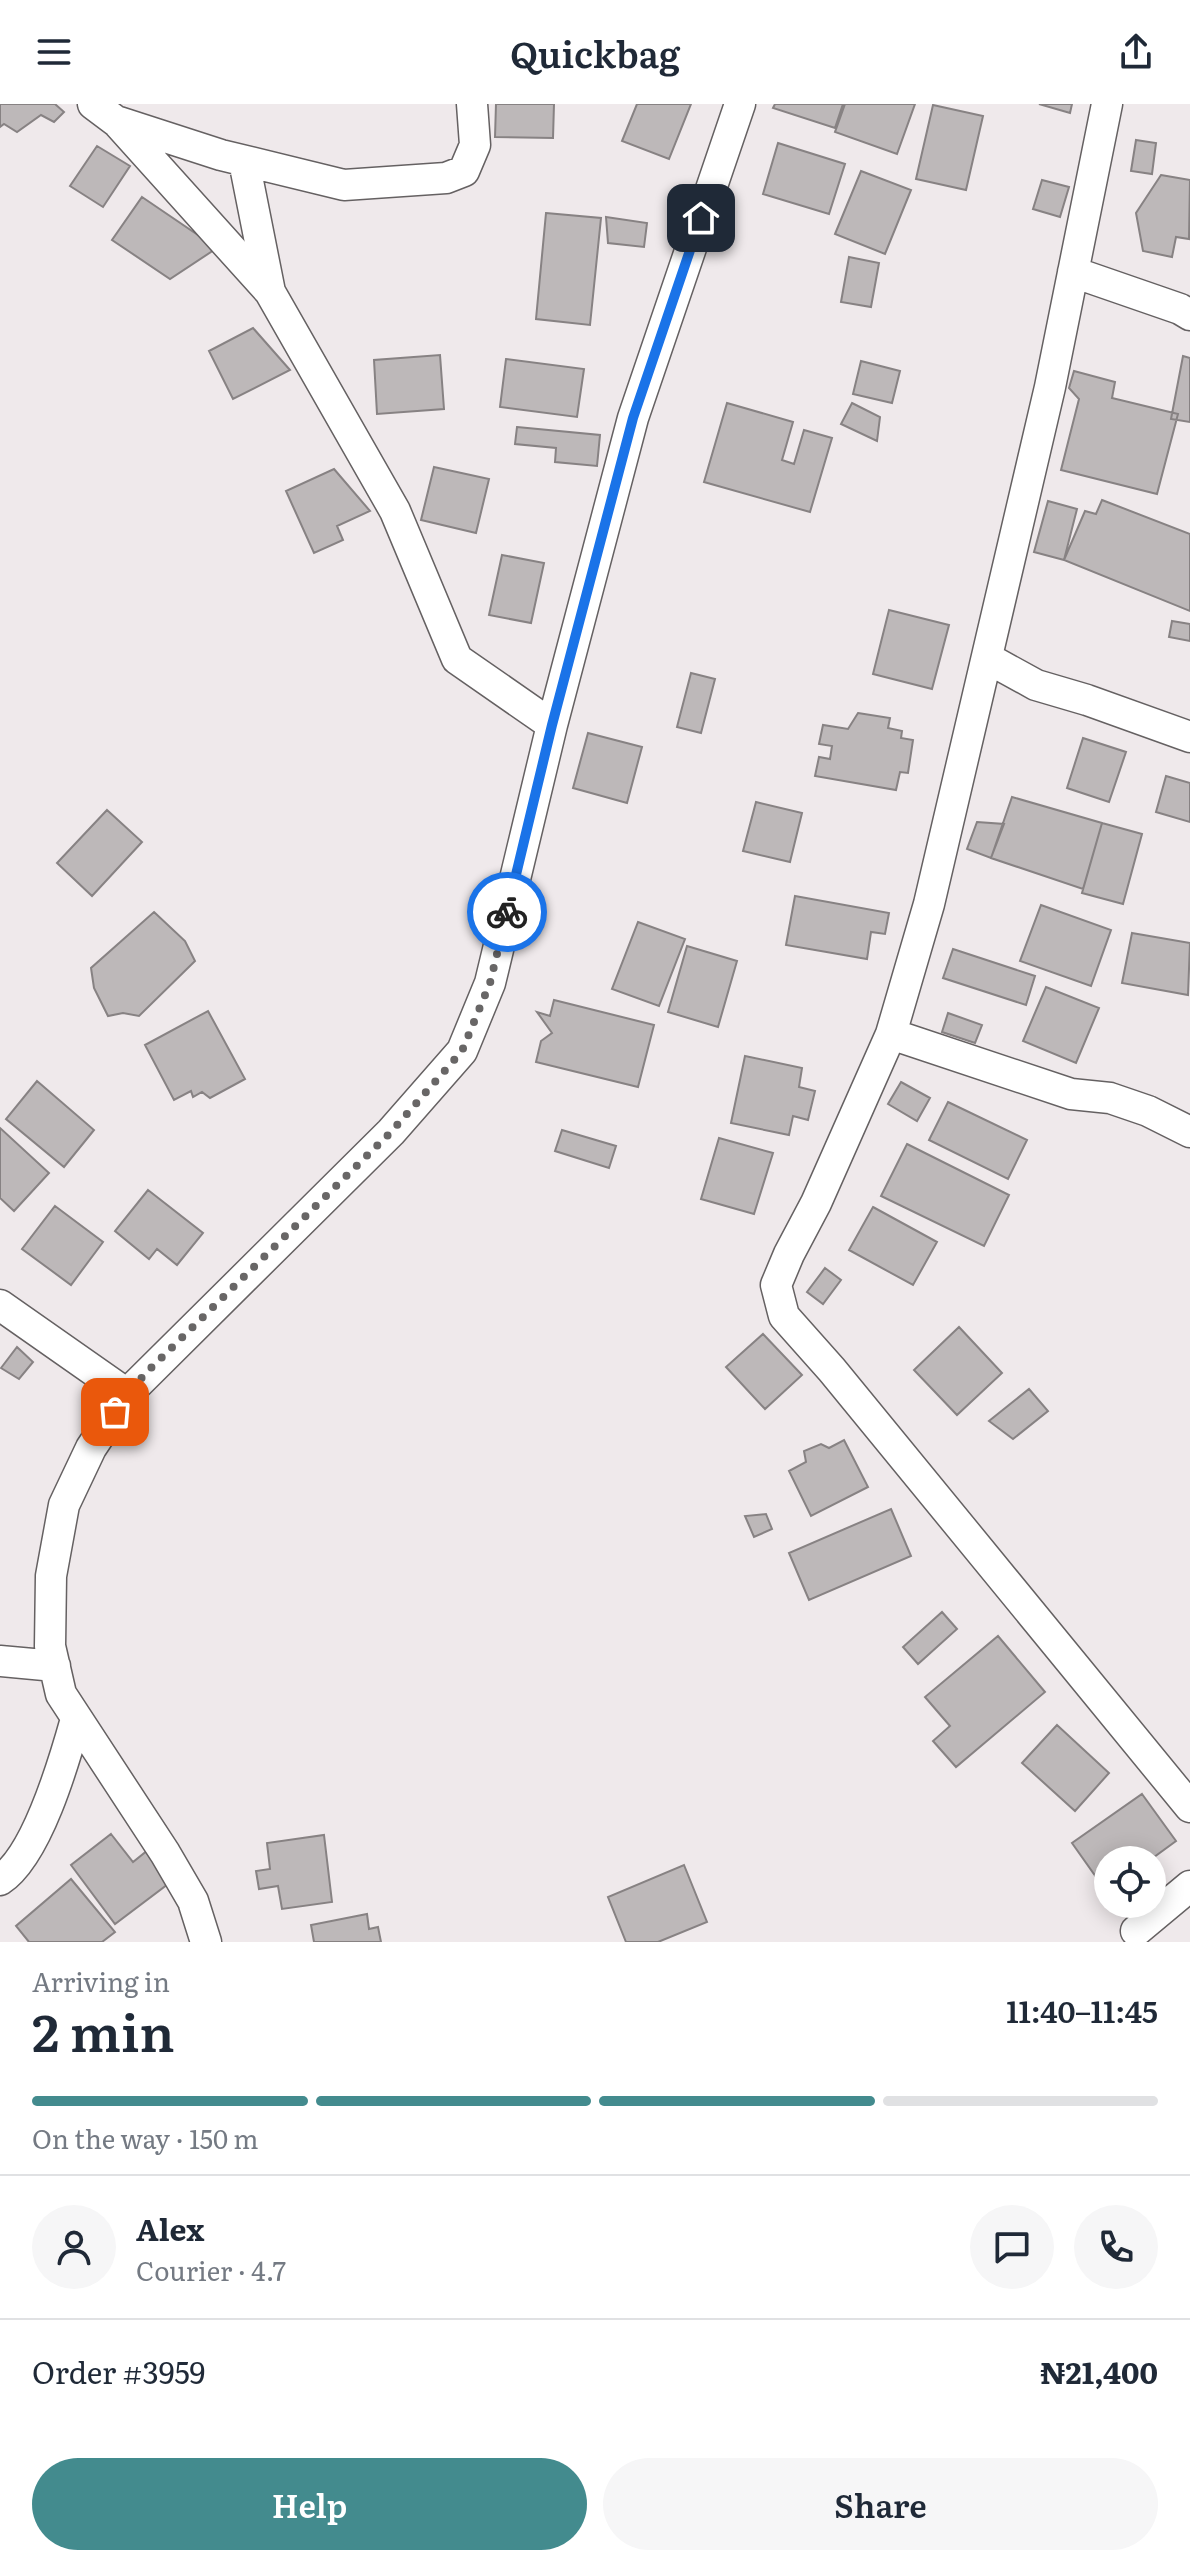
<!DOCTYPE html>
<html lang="en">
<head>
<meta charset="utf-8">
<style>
	:root { --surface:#fff; --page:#f6f6f7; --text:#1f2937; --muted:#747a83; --line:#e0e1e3; --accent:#438b8e }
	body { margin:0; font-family:Literata,serif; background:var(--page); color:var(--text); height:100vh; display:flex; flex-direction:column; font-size:30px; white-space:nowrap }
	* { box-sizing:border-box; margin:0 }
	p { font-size:26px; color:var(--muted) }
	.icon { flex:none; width:44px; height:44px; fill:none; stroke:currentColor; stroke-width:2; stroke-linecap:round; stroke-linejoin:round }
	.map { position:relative; height:1838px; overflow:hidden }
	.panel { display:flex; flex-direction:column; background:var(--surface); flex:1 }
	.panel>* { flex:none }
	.fabs { position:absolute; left:1094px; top:1742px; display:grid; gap:16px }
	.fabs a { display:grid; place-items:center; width:72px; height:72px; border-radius:50%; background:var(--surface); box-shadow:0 4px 20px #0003; font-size:40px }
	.pin { position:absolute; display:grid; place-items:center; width:68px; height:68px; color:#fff; margin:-34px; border-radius:16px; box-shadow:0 4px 12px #0006 }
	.courier { position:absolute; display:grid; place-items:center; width:80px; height:80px; margin:-40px; border:6px solid #1a73e8; border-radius:50%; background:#fff; color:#222; box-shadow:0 2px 10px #0007 }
	.summary em { font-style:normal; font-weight:600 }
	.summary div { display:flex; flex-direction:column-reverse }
	.summary { display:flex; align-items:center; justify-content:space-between; height:136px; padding:0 32px }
	h1 { font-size:52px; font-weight:600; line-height:60px }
	.bar { display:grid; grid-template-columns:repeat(4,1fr); gap:12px 8px; align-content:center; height:96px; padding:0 32px }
	.bar i { height:10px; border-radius:6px; background:var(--line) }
	.bar .current { background:var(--accent) }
	.bar p { grid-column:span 4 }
	.line { display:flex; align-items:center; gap:20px; padding:0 32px; border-top:2px solid var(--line) }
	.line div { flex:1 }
	.round { display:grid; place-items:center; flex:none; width:84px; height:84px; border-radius:42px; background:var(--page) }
	.button { display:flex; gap:16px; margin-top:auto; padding:16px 32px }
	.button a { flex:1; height:92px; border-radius:48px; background:var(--accent); color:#fff; font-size:32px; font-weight:600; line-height:92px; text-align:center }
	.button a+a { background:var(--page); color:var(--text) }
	header { display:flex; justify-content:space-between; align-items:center; height:104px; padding:0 32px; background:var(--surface); font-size:36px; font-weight:600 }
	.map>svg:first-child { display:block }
	.building { fill:#bdb8b9; stroke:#878283; stroke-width:2 }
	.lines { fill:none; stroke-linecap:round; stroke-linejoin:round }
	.minor-casing { stroke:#656162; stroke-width:33 }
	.minor { stroke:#fff; stroke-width:30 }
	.done { stroke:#686666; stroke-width:8; stroke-dasharray:0 14.4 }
	.route { stroke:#1a73e8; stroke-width:10 }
</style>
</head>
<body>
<header><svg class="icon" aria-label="menu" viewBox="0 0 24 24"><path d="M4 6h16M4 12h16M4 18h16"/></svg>Quickbag<svg class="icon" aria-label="share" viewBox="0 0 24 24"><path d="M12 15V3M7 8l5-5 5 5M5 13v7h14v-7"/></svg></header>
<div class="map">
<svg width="1190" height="1838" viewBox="0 0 1190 1838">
	<rect width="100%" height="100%" fill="#efe9eb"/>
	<path class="building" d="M 0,0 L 55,0 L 64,8 L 54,18 L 41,11 L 17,28 L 4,20 L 0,23 Z
		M 496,0 L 554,0 L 553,34 L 495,33 Z
		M 637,0 L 691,0 L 669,55 L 622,37 Z
		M 775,0 L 843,0 L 835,24 L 773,4 Z
		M 845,0 L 915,0 L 897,50 L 835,28 Z
		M 1039,0 L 1072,0 L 1070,9 Z
		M 933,1 L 983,12 L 966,86 L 916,75 Z
		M 1136,36 L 1156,39 L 1152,70 L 1131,67 Z
		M 778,39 L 845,60 L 829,110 L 763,90 Z
		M 97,42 L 130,62 L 103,103 L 70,82 Z
		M 861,67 L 911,86 L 885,150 L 835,130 Z
		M 1161,71 L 1190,76 L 1189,135 L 1176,133 L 1172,153 L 1143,147 L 1136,109 Z
		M 1042,76 L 1069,83 L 1060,113 L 1033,105 Z
		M 142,93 L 217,144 L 170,175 L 112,136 Z
		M 546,109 L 601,114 L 590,221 L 536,215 Z
		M 606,113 L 647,119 L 644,143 L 608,139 Z
		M 849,153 L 879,159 L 871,203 L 841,198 Z
		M 253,224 L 290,266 L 233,295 L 209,247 Z
		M 440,251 L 444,305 L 377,310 L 374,256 Z
		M 1183,252 L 1190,254 L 1190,318 L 1171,315 Z
		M 506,255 L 584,265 L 577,313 L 500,303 Z
		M 861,257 L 900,267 L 892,299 L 853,290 Z
		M 1074,267 L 1115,278 L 1112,294 L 1178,310 L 1157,390 L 1061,366 L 1079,295 L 1069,284 Z
		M 727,299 L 793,318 L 782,356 L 794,360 L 804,326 L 832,334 L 810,408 L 704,378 Z
		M 852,299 L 880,313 L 877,337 L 841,320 Z
		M 517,323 L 600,331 L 597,362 L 555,358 L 556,344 L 515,340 Z
		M 434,363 L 489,375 L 476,429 L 421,416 Z
		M 334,365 L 370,407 L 337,422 L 343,436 L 314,449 L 286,387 Z
		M 1102,396 L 1190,430 L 1190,507 L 1064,456 L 1085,407 L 1096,410 Z
		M 1048,397 L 1077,405 L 1064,456 L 1034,448 Z
		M 502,451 L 544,459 L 531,519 L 489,511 Z
		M 889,506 L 949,521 L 932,585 L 873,570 Z
		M 1172,517 L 1190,520 L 1190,537 L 1169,533 Z
		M 691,569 L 715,575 L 701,629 L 677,623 Z
		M 858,609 L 890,614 L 888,624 L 902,627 L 901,634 L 913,636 L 908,669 L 900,668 L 896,686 L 815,672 L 819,653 L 830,655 L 832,642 L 819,640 L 823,621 L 848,625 Z
		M 588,629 L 642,643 L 627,699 L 573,684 Z
		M 1083,634 L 1126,648 L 1109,698 L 1067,684 Z
		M 1166,672 L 1190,679 L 1190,718 L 1156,708 Z
		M 1012,693 L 1102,719 L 1083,785 L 991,754 Z
		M 756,698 L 802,709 L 790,758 L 743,747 Z
		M 107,706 L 142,738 L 92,792 L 57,759 Z
		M 977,718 L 1004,720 L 991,754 L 967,745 Z
		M 1102,719 L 1142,730 L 1123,800 L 1082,789 Z
		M 795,792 L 889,809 L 885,830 L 871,828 L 867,855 L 786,841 Z
		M 1041,801 L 1111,826 L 1091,882 L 1020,857 Z
		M 154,808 L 185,837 L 195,857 L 139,912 L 123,909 L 108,912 L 94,884 L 91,864 Z
		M 638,818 L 685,835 L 659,902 L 612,885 Z
		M 1132,829 L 1190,839 L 1188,891 L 1122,879 Z
		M 687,842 L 737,857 L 718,923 L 668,908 Z
		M 953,845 L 1035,872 L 1026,901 L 943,874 Z
		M 1046,883 L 1099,904 L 1076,959 L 1023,937 Z
		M 554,896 L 654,921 L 638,983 L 536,958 L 541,937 L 552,929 L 537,908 L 550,912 Z
		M 208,907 L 245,975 L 210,994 L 202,988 L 193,993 L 191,987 L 174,996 L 145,941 Z
		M 948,909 L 982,921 L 975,939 L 942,928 Z
		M 745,952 L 802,964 L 799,983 L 815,987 L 808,1016 L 793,1012 L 789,1031 L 731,1019 Z
		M 37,977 L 94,1026 L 64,1063 L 6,1015 Z
		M 901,978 L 930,994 L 917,1017 L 888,1000 Z
		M 948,998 L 1027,1036 L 1008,1075 L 929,1036 Z
		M 0,1024 L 49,1069 L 14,1107 L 0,1094 Z
		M 562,1026 L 616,1042 L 609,1064 L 555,1047 Z
		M 719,1034 L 773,1049 L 754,1110 L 701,1095 Z
		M 907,1040 L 1009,1091 L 984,1142 L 881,1092 Z
		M 148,1086 L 203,1129 L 177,1161 L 157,1145 L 149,1155 L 115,1127 Z
		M 55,1102 L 103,1138 L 71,1181 L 22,1145 Z
		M 873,1103 L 937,1138 L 913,1181 L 849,1146 Z
		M 825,1164 L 841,1176 L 823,1200 L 807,1188 Z
		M 959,1223 L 1002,1269 L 957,1311 L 914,1266 Z
		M 763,1230 L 802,1271 L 765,1305 L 726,1263 Z
		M 17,1243 L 33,1258 L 19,1275 L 1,1264 Z
		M 1029,1285 L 1048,1307 L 1013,1335 L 989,1317 Z
		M 844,1336 L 868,1383 L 811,1412 L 789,1367 L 806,1358 L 804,1347 L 821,1340 L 829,1344 Z
		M 891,1405 L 911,1452 L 809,1496 L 789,1449 Z
		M 766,1410 L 772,1425 L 754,1433 L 745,1412 Z
		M 942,1508 L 957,1525 L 918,1560 L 903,1543 Z
		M 998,1532 L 1045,1588 L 956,1663 L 933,1637 L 950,1622 L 925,1593 Z
		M 1057,1621 L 1109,1669 L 1075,1707 L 1022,1659 Z
		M 1142,1690 L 1176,1737 L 1150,1756 L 1108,1756 L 1106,1787 L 1072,1739 Z
		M 111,1730 L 133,1758 L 148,1746 L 172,1777 L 115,1820 L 71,1761 Z
		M 324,1731 L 332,1798 L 282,1805 L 278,1782 L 259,1785 L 256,1767 L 270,1765 L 267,1739 Z
		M 684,1761 L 707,1818 L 658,1838 L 626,1838 L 608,1793 Z
		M 71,1775 L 115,1828 L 102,1838 L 29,1838 L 16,1822 Z
		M 367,1810 L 369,1825 L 378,1823 L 381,1838 L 314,1838 L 311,1821 Z"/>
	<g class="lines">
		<defs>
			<path id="minor" d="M 93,0 L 117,18 L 270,188 L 395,407 L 457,555 L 552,621
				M 1107,0 L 1050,283 L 929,800 L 891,930 L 816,1099 L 789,1150 L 776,1181 L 784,1212 L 832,1266 L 1190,1703
				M 119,18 L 221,51 L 344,81 L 446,74 L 464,67 L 475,41 L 472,0
				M 244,57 L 270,188
				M 1073,168 L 1180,205 L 1190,211
				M 987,554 L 1036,581 L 1087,596 L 1190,633
				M 891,930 L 1071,990 L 1110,994 L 1148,1007 L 1190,1028
				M 0,1201 L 127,1290
				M 0,1557 L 55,1562
				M 0,1776 C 37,1752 64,1658 76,1615
				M 1136,1827 L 1190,1782
				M 206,1838 L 193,1797 L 165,1749 L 61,1590 L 50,1542 L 51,1472 L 64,1401 L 91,1344 L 127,1290 L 391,1028 L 462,947 L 490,879 L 552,621 L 633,314 L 740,0"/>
		</defs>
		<use href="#minor" class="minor-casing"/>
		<use href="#minor" class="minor"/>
	</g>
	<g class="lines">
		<path class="done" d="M 115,1308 L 127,1290 L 148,1267 L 391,1028 L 462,947 L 490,879 L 507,808"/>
		<path class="route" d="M 507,808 L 552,621 L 633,314 L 701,114"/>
	</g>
</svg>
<div class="fabs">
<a><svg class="icon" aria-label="locate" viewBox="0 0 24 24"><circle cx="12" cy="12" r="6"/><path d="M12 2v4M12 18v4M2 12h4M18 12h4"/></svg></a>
</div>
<div class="pin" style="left:115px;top:1308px;background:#ea580c"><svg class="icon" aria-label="bag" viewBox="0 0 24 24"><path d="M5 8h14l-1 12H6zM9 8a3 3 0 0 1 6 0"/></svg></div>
<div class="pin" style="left:701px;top:114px;background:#1f2937"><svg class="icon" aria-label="home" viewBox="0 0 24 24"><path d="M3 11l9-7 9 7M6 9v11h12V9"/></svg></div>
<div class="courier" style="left:507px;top:808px"><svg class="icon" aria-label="bike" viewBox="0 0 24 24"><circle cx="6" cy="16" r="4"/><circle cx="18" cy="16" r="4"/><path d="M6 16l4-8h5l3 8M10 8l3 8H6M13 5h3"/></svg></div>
</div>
<section class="panel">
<div class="summary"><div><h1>2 min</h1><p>Arriving in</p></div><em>11:40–11:45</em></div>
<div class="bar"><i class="current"></i><i class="current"></i><i class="current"></i><i></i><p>On the way · 150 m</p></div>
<div class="line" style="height:144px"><a class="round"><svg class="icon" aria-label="person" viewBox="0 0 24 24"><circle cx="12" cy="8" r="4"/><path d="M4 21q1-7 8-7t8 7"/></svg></a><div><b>Alex</b><p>Courier · 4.7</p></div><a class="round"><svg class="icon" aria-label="chat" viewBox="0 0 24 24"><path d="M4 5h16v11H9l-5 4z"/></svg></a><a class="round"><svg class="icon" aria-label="phone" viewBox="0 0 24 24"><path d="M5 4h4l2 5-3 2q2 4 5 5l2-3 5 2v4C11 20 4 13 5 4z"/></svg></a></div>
<div class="line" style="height:104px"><div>Order #3959</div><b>₦21,400</b></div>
<div class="button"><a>Help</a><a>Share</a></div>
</section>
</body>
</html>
